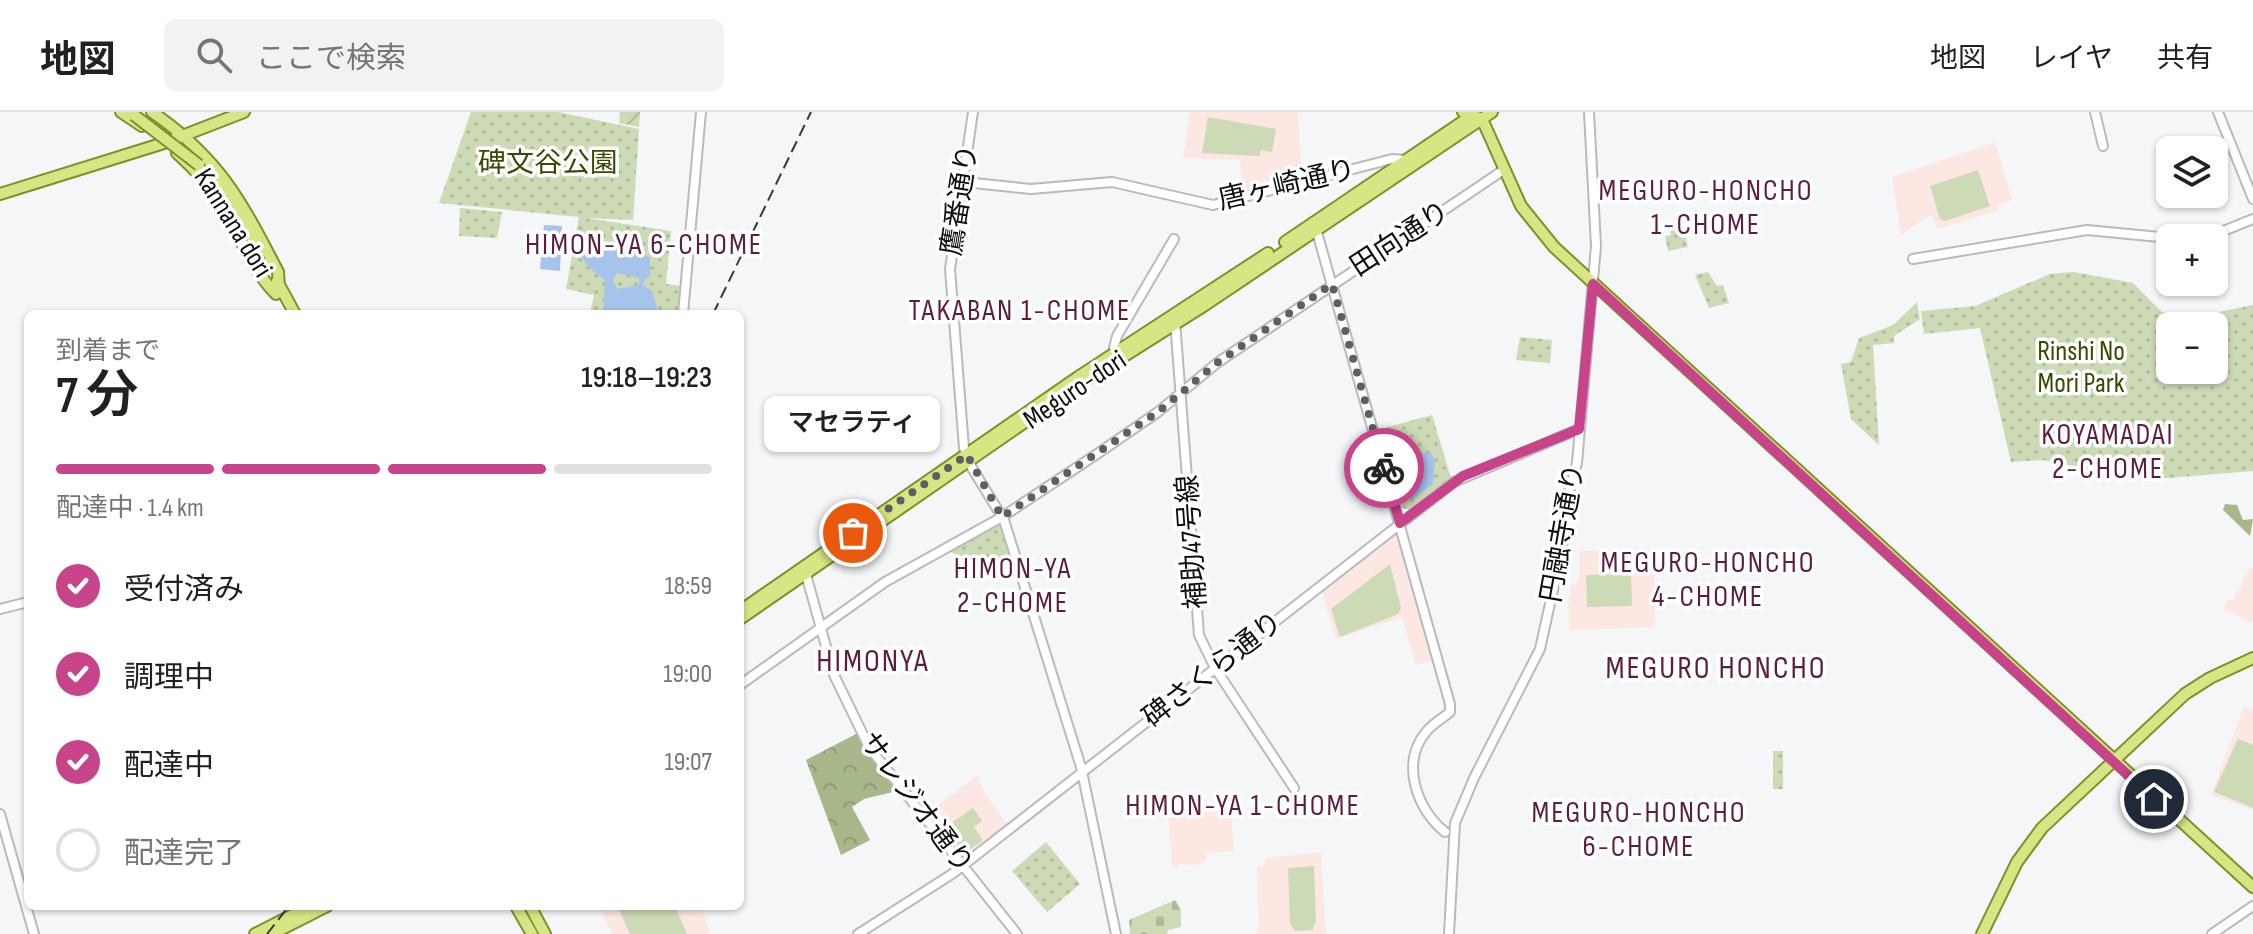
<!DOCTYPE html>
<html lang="ja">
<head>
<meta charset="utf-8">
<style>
	:root { --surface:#fff; --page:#f2f2f2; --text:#202124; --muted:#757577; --line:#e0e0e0; --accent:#c7448b }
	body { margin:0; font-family:"Sofia Sans Condensed","Noto Sans JP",sans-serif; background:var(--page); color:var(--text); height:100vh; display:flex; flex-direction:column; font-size:30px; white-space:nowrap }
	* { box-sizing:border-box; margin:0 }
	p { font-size:26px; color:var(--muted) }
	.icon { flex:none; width:44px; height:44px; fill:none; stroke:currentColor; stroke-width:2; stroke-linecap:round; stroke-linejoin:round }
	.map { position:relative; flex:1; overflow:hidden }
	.panel { position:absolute; left:24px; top:198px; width:720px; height:600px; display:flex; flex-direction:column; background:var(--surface); border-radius:12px; box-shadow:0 2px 6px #0004 }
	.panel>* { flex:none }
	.tools { position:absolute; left:2156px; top:24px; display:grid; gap:16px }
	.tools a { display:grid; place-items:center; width:72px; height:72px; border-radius:12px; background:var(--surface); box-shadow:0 2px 6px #0004; font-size:40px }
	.pin { position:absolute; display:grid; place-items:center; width:68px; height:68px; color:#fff; margin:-34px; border:4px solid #fff; border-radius:50%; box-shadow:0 2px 8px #0007 }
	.courier { position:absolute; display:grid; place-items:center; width:80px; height:80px; margin:-40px; border:6px solid #c7448b; border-radius:50%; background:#fff; color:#222; box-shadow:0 2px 10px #0007 }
	.bubble { position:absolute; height:56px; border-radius:12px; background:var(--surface); box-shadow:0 2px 6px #0004; font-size:26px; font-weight:600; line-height:56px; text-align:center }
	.summary em { font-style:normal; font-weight:600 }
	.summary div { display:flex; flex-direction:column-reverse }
	.summary { display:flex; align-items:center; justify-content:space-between; height:136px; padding:0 32px }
	h1 { font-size:52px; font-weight:600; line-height:60px }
	.bar { display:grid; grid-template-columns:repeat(4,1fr); gap:12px 8px; align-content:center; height:96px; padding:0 32px }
	.bar i { height:10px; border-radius:6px; background:var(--line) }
	.bar .selected { background:var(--accent) }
	.bar p { grid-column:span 4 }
	ol { padding:0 32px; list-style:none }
	li { display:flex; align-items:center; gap:24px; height:88px }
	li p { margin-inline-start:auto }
	li .icon { padding:8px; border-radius:50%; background:var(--accent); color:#fff; stroke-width:4 }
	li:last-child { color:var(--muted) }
	li i { width:44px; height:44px; border:4px solid var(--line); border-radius:50% }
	header { display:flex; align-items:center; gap:48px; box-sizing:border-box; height:112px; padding:0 40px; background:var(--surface); border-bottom:2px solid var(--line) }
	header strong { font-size:38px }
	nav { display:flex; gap:44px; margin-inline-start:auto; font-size:28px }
	.search { width:560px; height:72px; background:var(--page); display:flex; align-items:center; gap:20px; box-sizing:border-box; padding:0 28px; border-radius:12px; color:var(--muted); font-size:30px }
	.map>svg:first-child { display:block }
	.education { fill:#fce7e2 }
	.grass { fill:#cddab6 }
	.forest { fill:url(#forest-crowns) }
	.cemetery { fill:url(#cemetery-stones) }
	.park { fill:url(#park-dots); fill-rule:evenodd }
	.garden { fill:url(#garden-furrows) }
	.water { fill:#a6c3eb; fill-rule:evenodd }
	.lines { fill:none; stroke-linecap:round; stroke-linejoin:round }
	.minor-casing { stroke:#b9babc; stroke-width:12 }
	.major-casing { stroke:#7f9027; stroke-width:14 }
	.minor { stroke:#fff; stroke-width:8 }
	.major { stroke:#d7e685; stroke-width:10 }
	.rail { stroke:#38393a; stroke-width:2; stroke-dasharray:12 6; stroke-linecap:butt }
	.major-bridge-casing { stroke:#7f9027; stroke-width:14; stroke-linecap:butt }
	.major-bridge { stroke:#d7e685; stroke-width:10 }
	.done { stroke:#5f5f61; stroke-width:8; stroke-dasharray:0 14.4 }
	.route { stroke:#c7448b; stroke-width:10 }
	.labels { text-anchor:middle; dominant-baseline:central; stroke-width:7; stroke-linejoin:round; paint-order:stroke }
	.park-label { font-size:28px; fill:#384a00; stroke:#fff }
	.street-label { font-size:28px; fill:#0e0e0f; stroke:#fff }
	.neighbourhood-label { font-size:30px; letter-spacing:2px; fill:#5c1d3f; stroke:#fff }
	.quarter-label { font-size:32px; letter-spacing:2px; fill:#5c1d3f; stroke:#fff }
</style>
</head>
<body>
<header>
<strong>地図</strong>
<div class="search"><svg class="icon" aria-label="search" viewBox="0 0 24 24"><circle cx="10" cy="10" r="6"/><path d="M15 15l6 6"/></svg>ここで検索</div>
<nav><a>地図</a><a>レイヤ</a><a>共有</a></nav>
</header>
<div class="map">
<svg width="2253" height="822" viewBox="0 0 2253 822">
	<defs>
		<pattern id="forest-crowns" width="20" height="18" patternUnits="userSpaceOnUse" patternTransform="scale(2)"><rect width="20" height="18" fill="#a7b789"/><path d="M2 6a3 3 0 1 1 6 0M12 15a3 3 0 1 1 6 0" fill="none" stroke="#8f9c75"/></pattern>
		<pattern id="cemetery-stones" width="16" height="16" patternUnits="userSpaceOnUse" patternTransform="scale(2)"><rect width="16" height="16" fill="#cddab6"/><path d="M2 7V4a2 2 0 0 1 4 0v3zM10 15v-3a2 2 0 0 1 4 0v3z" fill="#afba9b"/></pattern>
		<pattern id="park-dots" width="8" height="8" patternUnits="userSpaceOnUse" patternTransform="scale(2)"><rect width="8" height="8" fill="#cddab6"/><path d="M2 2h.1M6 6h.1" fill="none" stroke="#afba9b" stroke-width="1.8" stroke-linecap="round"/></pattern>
		<pattern id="garden-furrows" width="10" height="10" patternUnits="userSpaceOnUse" patternTransform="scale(2)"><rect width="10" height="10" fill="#cddab6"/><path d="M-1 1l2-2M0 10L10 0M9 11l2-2" fill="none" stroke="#afba9b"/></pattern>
	</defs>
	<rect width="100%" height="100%" fill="#f5f6f8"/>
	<path class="education" d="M 1190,0 L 1298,0 L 1302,66 L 1243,80 L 1240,48 L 1183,46 Z
		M 1995,30 L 2012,88 L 1998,92 L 1999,98 L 1938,117 L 1931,103 L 1901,123 L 1892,65 Z
		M 1396,420 L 1432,549 L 1416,553 L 1402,505 L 1336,527 L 1321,477 Z
		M 1654,437 L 1655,515 L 1570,518 L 1568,494 L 1571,473 L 1576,474 L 1579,464 L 1579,439 Z
		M 2250,455 L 2253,456 L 2253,511 L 2223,497 L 2228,488 L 2233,489 Z
		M 2244,595 L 2253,597 L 2253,698 L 2211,683 Z
		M 978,663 L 982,676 L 1008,714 L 965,746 L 928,700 Z
		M 1230,690 L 1234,739 L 1206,741 L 1206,748 L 1198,753 L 1179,752 L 1179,755 L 1172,756 L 1169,707 Z
		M 1321,740 L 1326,822 L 1256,822 L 1259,812 L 1257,755 L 1265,753 L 1265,746 Z
		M 599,794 L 701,794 L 710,822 L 612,822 Z"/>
	<path class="grass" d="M 1208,5 L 1276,17 L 1272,40 L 1261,38 L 1259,44 L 1202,41 Z
		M 1978,58 L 1990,94 L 1945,109 L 1940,107 L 1930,74 Z
		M 1390,452 L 1401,496 L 1398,502 L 1340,525 L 1331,497 Z
		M 1631,462 L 1632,494 L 1587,495 L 1586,463 Z
		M 2238,627 L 2253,633 L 2253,696 L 2214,680 Z
		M 973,696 L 982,709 L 974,715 L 983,728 L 964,742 L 944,716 Z
		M 1314,754 L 1316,810 L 1312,818 L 1295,819 L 1290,812 L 1288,756 Z
		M 617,794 L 675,794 L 687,822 L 630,822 Z"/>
	<path class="forest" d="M 2225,392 L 2237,393 L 2243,408 L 2253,407 L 2250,424 L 2223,398 Z
		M 856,622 L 897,679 L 864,687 L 852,695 L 870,728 L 841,743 L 806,648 Z"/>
	<path class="cemetery" d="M 1175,788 L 1181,798 L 1181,815 L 1168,818 L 1167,822 L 1130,822 L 1129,808 Z"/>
	<path class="park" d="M 471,0 L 558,0 L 639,17 L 633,108 L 586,106 L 671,119 L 666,172 L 681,174 L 680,202 L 590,202 L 594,183 L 566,177 L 579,105 L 439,91 Z
		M 460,96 L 502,100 L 497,126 L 459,124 Z
		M 1683,113 L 1688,135 L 1668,139 L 1665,124 L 1671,123 L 1670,115 Z
		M 1708,160 L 1717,174 L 1723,173 L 1729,191 L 1709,196 L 1695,163 Z
		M 2074,160 L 2133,171 L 2162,200 L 2209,202 L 2253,193 L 2253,359 L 2143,368 L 2043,348 L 2011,350 L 1980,216 L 1924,222 L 1921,199 L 1975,194 L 2050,162 ZM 2170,214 L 2214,214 L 2214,258 L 2170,258 Z
		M 1917,190 L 1920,207 L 1894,224 L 1894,231 L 1873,233 L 1879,333 L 1851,307 L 1841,252 L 1851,250 L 1859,226 L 1893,213 Z
		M 1520,225 L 1552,228 L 1550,251 L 1516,248 Z
		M 1432,303 L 1452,369 L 1410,398 L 1399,395 L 1377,318 Z
		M 999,412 L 1016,461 L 994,468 L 950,439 Z
		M 1773,639 L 1783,639 L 1783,677 L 1773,677 Z
		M 1046,730 L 1080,772 L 1047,800 L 1012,759 Z"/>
	<path class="garden" d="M 620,0 L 640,0 L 639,15 L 619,11 Z"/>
	<path class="water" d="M 544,113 L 562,114 L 560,159 L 540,157 Z
		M 605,130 L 625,139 L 640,139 L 650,146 L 650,164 L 644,168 L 643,173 L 652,179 L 659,202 L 603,202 L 605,168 L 588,155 L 580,142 L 584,136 L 587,138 L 589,132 ZM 617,161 L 639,166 L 639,173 L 617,177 L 613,168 Z
		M 1405,340 L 1431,341 L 1435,349 L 1433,372 L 1412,388 L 1400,365 L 1401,344 Z"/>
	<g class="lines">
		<defs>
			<path id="minor" d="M 973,0 L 950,157 L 964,336 L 972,356 L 1004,408 L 1081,655 L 1116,822
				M 2095,0 L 2103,34
				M 2218,0 L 2253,87
				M 964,70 L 1031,77 L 1112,70 L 1213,93 L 1392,47 L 1406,48
				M 1315,113 L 1450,592 L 1450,600 C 1442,607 1432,612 1426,620 C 1400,651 1417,698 1445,720
				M 2206,126 L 2253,107
				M 1913,147 L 2087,118 L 2170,126
				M 683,202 L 701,0
				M 1175,209 L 1199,523 L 1215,556 L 1294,676
				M 1116,241 L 1114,236 L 1117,224 L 1174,127
				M 805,459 L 834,563 L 869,635 L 1017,822
				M 0,497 L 28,490
				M 740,573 L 885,470 L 1002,405 L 1100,340 L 1158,300 L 1217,251 L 1505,57
				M 0,702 L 34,822
				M 858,822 L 952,762 L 1454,370 L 1579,317
				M 1449,822 L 1455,711 L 1474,666 L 1540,537 L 1562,437 L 1564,397 L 1577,351 L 1596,134 L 1589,0
				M 2212,822 L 2253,794"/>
			<path id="major" d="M 121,0 L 142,14
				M 152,0 C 220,47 241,89 278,160 L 279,174
				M 1463,0 L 1482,7 L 1521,94 L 1554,135 L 2253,775
				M 177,41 C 195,57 212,76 224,98 C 241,126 252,158 276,182
				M 221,71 L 259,137
				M 0,82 L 164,31 L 244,0
				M 1285,130 L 1474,2
				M 277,169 L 295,202
				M 740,499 L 1078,265 L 1268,141
				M 740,507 L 1080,272 L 1205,193 L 1492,0
				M 516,794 L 532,822
				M 530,794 L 545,822
				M 255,822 L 310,794
				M 272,822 L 327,794
				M 1982,822 L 2017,750 L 2042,716 L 2185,582 L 2210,566 L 2253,546"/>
		</defs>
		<use href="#minor" class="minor-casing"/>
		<use href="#major" class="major-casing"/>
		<use href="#minor" class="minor"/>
		<use href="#major" class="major"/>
		<path class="rail" d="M 713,202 L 811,0
			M 267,822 L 289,794"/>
		<defs>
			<path id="major-bridge" d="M 134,3 L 199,53"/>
		</defs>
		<use href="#major-bridge" class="major-bridge-casing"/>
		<use href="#major-bridge" class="major-bridge"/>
	</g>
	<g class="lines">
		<path class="done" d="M 853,421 L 967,343 L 1002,405 L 1158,300 L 1217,251 L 1332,172 L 1384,356"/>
		<path class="route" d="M 1384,356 L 1400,411 L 1463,364 L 1579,317 L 1593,172 L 2154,687"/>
	</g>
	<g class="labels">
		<g class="park-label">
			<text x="548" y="51">碑文谷公園</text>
			<text x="2081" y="239">Rinshi No<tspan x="2081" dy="32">Mori Park</tspan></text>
		</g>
		<g class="street-label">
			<text transform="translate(1287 73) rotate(-13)">唐ヶ崎通り</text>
			<text transform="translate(960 88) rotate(-81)">鷹番通り</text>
			<text transform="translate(233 111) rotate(58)">Kannana dori</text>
			<text transform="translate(1400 127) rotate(-33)">田向通り</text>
			<text transform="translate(1075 278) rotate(-34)">Meguro-dori</text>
			<text transform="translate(1563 421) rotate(-80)">円融寺通り</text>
			<text transform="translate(1192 430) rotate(-94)">補助47号線</text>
			<text transform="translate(1213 558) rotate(-38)">碑さくら通り</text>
			<text transform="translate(916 691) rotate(53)">サレジオ通り</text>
		</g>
		<g class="neighbourhood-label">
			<text x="1706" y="79">MEGURO-HONCHO<tspan x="1706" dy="34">1-CHOME</tspan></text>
			<text x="644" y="133">HIMON-YA 6-CHOME</text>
			<text x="1020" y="199">TAKABAN 1-CHOME</text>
			<text x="2108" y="323">KOYAMADAI<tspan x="2108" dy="34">2-CHOME</tspan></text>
			<text x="1708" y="451">MEGURO-HONCHO<tspan x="1708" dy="34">4-CHOME</tspan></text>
			<text x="1013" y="457">HIMON-YA<tspan x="1013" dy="34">2-CHOME</tspan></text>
			<text x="1243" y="694">HIMON-YA 1-CHOME</text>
			<text x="1639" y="701">MEGURO-HONCHO<tspan x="1639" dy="34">6-CHOME</tspan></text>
		</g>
		<g class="quarter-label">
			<text x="873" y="549">HIMONYA</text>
			<text x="1716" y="556">MEGURO HONCHO</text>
		</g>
	</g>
</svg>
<div class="tools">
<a><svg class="icon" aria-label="layers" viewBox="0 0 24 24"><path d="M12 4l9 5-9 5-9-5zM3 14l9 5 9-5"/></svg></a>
<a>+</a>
<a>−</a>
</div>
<div class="pin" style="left:853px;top:421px;background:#ea580c"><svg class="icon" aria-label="bag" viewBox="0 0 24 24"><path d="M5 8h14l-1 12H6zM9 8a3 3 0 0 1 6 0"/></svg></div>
<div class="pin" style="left:2154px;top:687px;background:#1f2937"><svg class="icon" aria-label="home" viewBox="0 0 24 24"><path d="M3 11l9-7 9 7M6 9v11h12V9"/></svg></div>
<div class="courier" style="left:1384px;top:356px"><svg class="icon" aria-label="bike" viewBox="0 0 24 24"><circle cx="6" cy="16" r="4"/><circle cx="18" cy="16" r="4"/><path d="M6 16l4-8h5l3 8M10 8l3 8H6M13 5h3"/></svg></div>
<div class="bubble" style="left:764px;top:284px;width:176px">マセラティ</div>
<section class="panel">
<div class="summary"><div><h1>7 分</h1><p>到着まで</p></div><em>19:18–19:23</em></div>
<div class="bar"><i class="selected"></i><i class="selected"></i><i class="selected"></i><i></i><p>配達中 · 1.4 km</p></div>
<ol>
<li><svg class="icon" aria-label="check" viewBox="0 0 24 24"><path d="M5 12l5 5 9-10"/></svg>受付済み<p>18:59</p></li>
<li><svg class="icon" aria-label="check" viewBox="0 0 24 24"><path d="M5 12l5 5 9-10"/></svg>調理中<p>19:00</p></li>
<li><svg class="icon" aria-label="check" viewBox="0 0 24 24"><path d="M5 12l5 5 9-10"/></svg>配達中<p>19:07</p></li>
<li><i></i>配達完了</li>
</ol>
</section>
</div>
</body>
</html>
